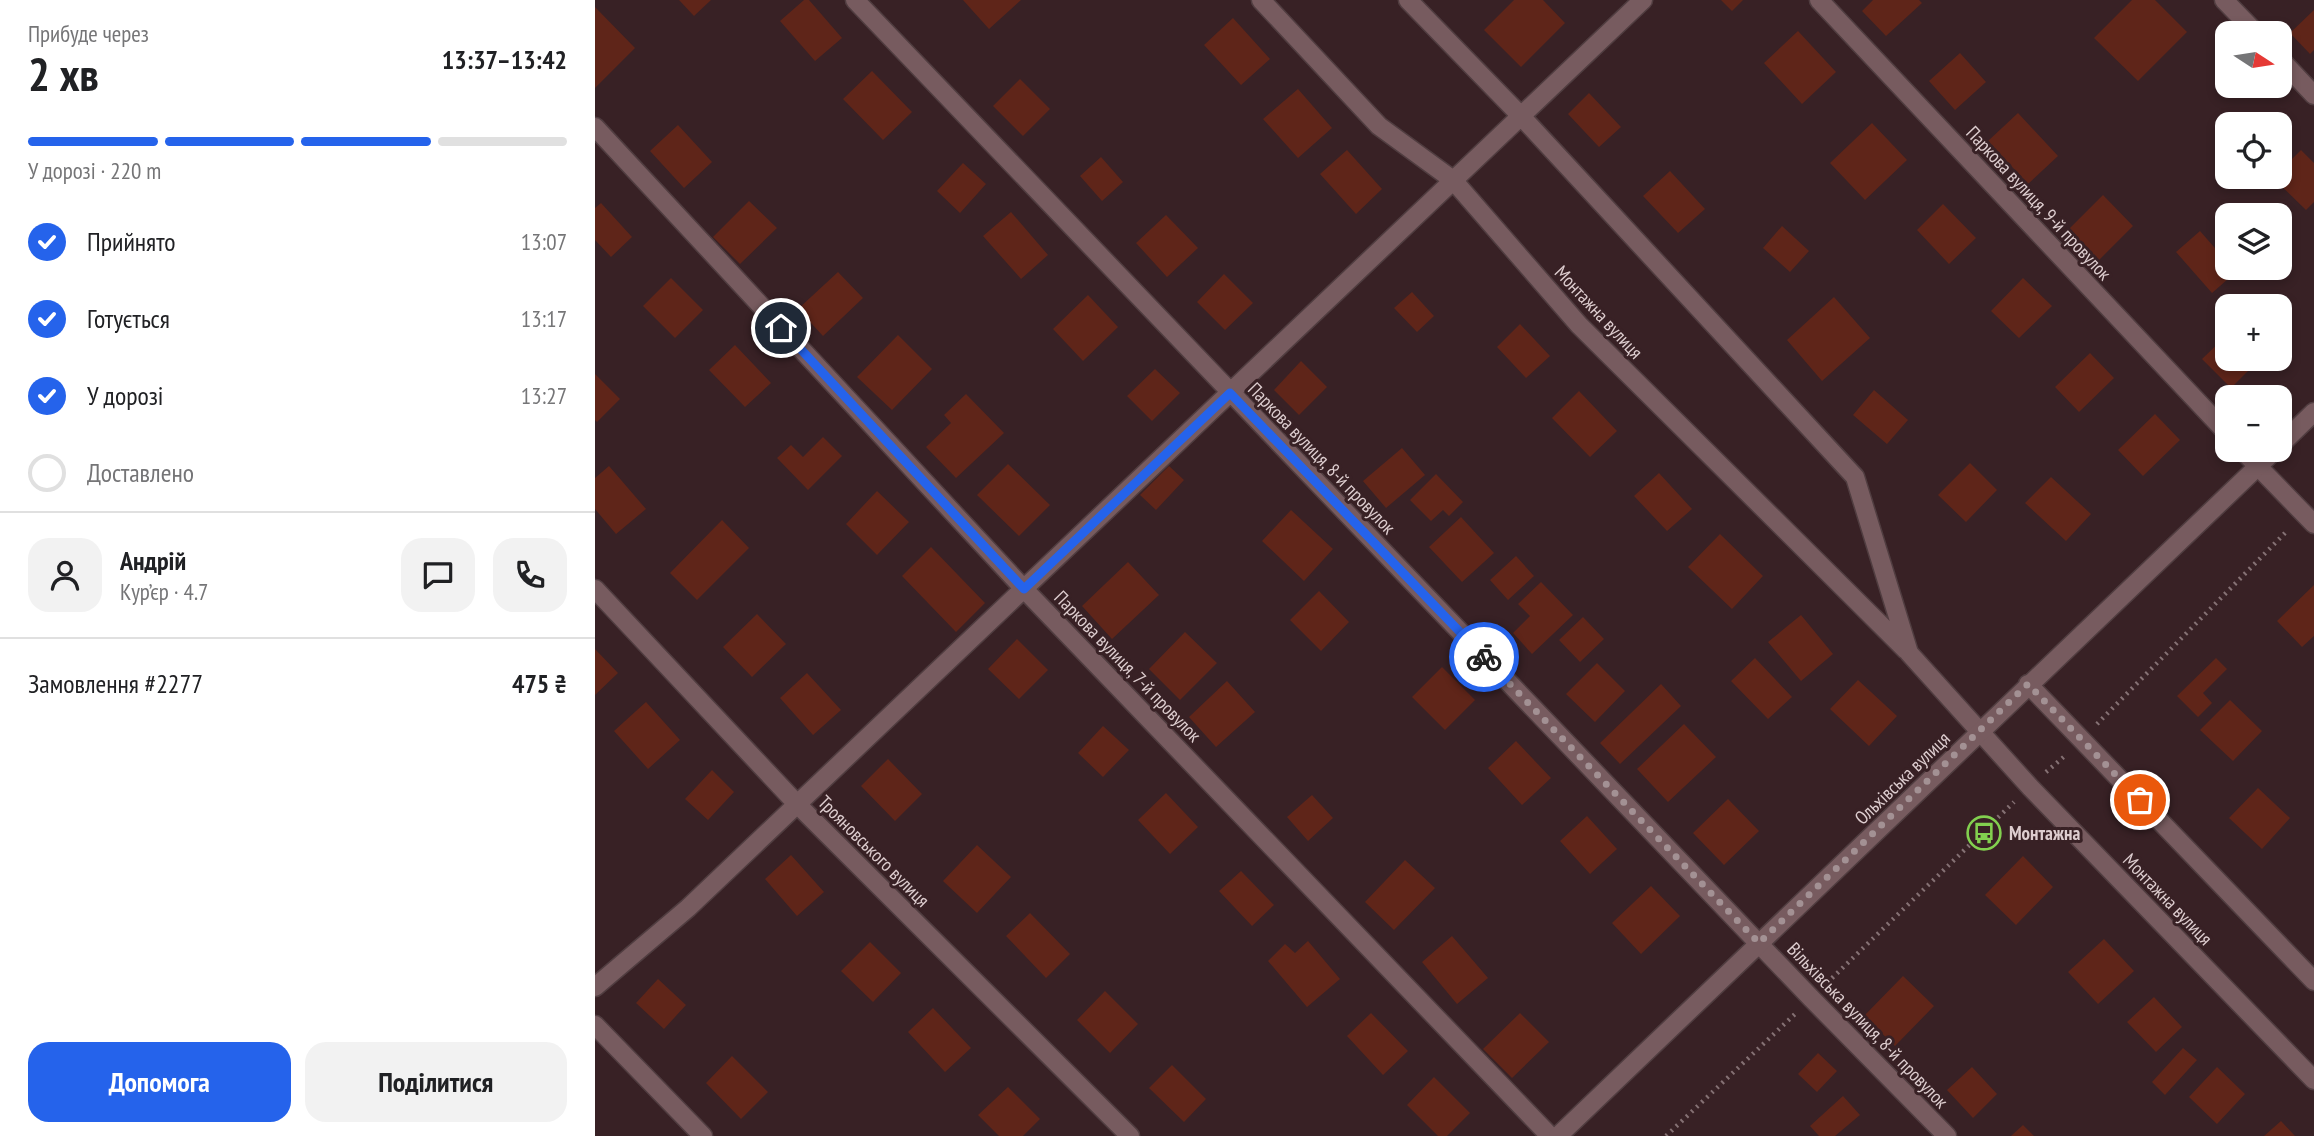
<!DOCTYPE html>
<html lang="uk">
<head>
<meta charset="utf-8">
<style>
	:root { --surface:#fff; --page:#f2f2f2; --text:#202124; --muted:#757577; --line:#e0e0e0; --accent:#2563eb }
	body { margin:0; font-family:"PT Sans Narrow",sans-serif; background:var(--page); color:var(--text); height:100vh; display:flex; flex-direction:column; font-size:26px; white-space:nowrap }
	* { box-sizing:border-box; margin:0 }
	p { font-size:23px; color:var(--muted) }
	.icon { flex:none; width:38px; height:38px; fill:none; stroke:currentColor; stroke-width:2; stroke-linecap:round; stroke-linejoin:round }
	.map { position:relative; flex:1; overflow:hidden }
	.details { display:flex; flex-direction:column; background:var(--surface); width:595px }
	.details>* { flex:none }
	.needle { width:46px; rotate:102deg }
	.buttons { position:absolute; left:1620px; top:21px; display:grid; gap:14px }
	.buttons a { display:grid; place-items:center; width:77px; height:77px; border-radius:14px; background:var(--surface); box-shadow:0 4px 10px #0003; font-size:35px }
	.pin { position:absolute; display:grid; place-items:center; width:60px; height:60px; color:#fff; margin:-30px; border:4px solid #fff; border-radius:50%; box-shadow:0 2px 7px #0007 }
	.courier { position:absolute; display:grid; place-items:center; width:70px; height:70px; margin:-35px; border:5px solid #2563eb; border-radius:50%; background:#fff; color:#222; box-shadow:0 2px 9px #0007 }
	.headline em { font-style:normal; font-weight:800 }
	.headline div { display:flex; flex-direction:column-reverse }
	.headline { display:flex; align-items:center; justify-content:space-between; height:119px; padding:0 28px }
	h1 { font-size:46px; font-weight:800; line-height:52px }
	.bar { display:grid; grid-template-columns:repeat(4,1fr); gap:10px 7px; align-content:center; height:84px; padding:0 28px }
	.bar i { height:9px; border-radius:5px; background:var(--line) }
	.bar .current { background:var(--accent) }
	.bar p { grid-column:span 4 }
	.line { display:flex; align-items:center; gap:18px; padding:0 28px; border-top:2px solid var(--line) }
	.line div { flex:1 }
	.round { display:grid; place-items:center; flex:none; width:74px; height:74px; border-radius:21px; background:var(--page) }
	ol { padding:0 28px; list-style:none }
	li { display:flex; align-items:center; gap:21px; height:77px }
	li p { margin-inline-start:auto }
	li .icon { padding:7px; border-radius:50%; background:var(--accent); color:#fff; stroke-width:4 }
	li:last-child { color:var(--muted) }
	li i { width:38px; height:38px; border:4px solid var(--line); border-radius:50% }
	.primary-button { display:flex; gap:14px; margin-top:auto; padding:14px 28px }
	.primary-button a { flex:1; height:80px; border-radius:21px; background:var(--accent); color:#fff; font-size:28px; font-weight:800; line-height:80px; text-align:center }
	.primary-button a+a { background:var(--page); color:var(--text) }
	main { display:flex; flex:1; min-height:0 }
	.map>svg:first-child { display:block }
	.building { fill:#5f2519 }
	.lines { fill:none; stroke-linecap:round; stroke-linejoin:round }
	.street-casing { stroke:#503d40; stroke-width:21 }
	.secondary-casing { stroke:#503d40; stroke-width:21 }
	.path { stroke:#857174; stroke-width:4.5; stroke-dasharray:2 5; stroke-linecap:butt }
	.street { stroke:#775b5f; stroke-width:18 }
	.secondary { stroke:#775b5f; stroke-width:18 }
	.done { stroke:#a39194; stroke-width:7; stroke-dasharray:0 12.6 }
	.route { stroke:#2563eb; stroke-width:9 }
	.labels { text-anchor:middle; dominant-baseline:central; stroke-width:6; stroke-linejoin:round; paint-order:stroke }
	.street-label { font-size:19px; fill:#ddcdcf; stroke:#382125 }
	.poi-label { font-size:19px; font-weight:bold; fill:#ddcdcf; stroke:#382125; text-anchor:start }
</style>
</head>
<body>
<main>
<section class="details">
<div class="headline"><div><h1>2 хв</h1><p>Прибуде через</p></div><em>13:37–13:42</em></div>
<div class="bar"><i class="current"></i><i class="current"></i><i class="current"></i><i></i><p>У дорозі · 220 m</p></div>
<ol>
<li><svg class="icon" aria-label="check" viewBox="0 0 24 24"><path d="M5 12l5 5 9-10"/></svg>Прийнято<p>13:07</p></li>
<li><svg class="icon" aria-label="check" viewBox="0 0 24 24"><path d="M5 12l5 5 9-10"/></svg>Готується<p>13:17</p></li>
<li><svg class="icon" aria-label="check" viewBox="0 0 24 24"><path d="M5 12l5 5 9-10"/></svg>У дорозі<p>13:27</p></li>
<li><i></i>Доставлено</li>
</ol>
<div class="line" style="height:126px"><a class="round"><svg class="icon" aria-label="person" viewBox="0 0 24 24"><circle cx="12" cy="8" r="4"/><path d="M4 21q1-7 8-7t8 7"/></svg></a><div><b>Андрій</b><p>Кур’єр · 4.7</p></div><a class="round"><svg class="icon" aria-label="chat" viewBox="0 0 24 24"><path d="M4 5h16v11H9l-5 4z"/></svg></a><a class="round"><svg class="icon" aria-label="phone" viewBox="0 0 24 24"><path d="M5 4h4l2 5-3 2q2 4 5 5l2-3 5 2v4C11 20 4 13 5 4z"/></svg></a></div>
<div class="line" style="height:91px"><div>Замовлення #2277</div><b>475 ₴</b></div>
<div class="primary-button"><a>Допомога</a><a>Поділитися</a></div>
</section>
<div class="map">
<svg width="1719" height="1136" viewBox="0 0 1719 1136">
	<rect width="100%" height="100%" fill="#382125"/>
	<path class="building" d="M 84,0 L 116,0 L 99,16 Z
		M 209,0 L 214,0 L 247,38 L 220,61 L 185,21 Z
		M 368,0 L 426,0 L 394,29 Z
		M 919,0 L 948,0 L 970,23 L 926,67 L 889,30 Z
		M 1126,0 L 1148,0 L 1137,11 Z
		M 1278,0 L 1324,0 L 1327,3 L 1291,36 L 1267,11 Z
		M 1537,0 L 1560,0 L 1592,32 L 1543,81 L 1499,38 Z
		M 0,7 L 40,48 L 0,88 Z
		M 1719,10 L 1719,50 L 1715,54 L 1695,33 Z
		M 638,18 L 675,59 L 646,85 L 609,45 Z
		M 1203,31 L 1241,72 L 1207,104 L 1169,63 Z
		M 1365,53 L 1391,82 L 1360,110 L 1334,81 Z
		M 277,71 L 317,112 L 288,140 L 248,99 Z
		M 425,79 L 455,109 L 428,136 L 398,106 Z
		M 703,89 L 737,128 L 703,158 L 668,119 Z
		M 994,93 L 1026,127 L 1004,147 L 973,114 Z
		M 1423,113 L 1463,156 L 1433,184 L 1393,141 Z
		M 1277,123 L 1312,160 L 1270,200 L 1235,163 Z
		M 83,125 L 117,162 L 89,188 L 55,151 Z
		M 752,150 L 787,189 L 761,214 L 725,174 Z
		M 1706,150 L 1719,163 L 1719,202 L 1711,210 L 1678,178 L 1685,177 L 1685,171 Z
		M 506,157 L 528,182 L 507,201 L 485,176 Z
		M 368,163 L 391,184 L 365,213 L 342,191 Z
		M 1075,171 L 1110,209 L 1083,233 L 1048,196 Z
		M 1508,195 L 1538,226 L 1501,263 L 1471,232 Z
		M 154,201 L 182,228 L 145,264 L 118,237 Z
		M 6,203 L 37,237 L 16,257 L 0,240 L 0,208 Z
		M 1348,204 L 1381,238 L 1354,264 L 1322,230 Z
		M 416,212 L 453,255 L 426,279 L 388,236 Z
		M 571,215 L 603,248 L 572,277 L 541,243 Z
		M 1187,226 L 1214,251 L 1195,272 L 1168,248 Z
		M 1605,231 L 1633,263 L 1633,268 L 1641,272 L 1617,293 L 1581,252 Z
		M 243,272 L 268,298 L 228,336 L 203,309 Z
		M 629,274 L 658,303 L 630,330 L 602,302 Z
		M 76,278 L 108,310 L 80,338 L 48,306 Z
		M 1428,278 L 1457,306 L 1424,338 L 1396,311 Z
		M 817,292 L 839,316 L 822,332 L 799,308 Z
		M 493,295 L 523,327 L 488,361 L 458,329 Z
		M 1239,297 L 1275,338 L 1227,381 L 1192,340 Z
		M 925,324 L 955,356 L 931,378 L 902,347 Z
		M 1633,334 L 1633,359 L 1663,361 L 1636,388 L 1607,359 Z
		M 303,335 L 337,369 L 297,410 L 262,377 Z
		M 140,345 L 176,383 L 150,407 L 114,370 Z
		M 1495,353 L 1519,378 L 1484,412 L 1460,387 Z
		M 706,361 L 732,387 L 704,415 L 679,390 Z
		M 560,369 L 585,393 L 557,421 L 532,396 Z
		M 0,374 L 25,399 L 2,422 L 0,420 Z
		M 1279,390 L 1313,420 L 1292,444 L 1258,415 Z
		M 984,391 L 1022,431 L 995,457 L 957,418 Z
		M 371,394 L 409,433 L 361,478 L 331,447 L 356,423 L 349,415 Z
		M 1560,414 L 1585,440 L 1548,476 L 1523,450 Z
		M 228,437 L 247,456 L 213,490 L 182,458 L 196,445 L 208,457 Z
		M 807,448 L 830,475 L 791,508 L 768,481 Z
		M 1375,463 L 1402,490 L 1371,522 L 1343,495 Z
		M 413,464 L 455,505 L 424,536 L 382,495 Z
		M 14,466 L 51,509 L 21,534 L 0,509 L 0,478 Z
		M 574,466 L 589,480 L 561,510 L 545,495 Z
		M 1064,473 L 1097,509 L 1072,531 L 1039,496 Z
		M 841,474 L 868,502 L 854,516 L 848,510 L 836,521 L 815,500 Z
		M 1456,477 L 1496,514 L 1471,541 L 1430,503 Z
		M 282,491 L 314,522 L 282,555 L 251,524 Z
		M 696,510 L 738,549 L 709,581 L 667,541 Z
		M 866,517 L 899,553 L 867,582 L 834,547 Z
		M 127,520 L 154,548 L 102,600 L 75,573 Z
		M 1125,534 L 1168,576 L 1137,609 L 1093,567 Z
		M 336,547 L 390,603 L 361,632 L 307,576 Z
		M 921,556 L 939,576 L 913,600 L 895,580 Z
		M 533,562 L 564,595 L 517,639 L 487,606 Z
		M 946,582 L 978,615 L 937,654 L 918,633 L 935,616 L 923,604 Z
		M 1719,585 L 1719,636 L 1707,647 L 1682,621 Z
		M 724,591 L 754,622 L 726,651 L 695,620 Z
		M 162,614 L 191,644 L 157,677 L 128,647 Z
		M 1206,615 L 1238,654 L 1206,681 L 1173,642 Z
		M 988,617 L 1009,639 L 985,662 L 964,640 Z
		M 590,632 L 622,663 L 585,700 L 554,669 Z
		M 422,639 L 453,670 L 424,699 L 393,669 Z
		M 0,649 L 23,673 L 0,695 Z
		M 1160,658 L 1197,697 L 1173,719 L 1136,681 Z
		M 1621,658 L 1632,669 L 1608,693 L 1617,703 L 1603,717 L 1582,696 Z
		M 1002,663 L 1030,691 L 1000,722 L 971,694 Z
		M 847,667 L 880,700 L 850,730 L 817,697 Z
		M 212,673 L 246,710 L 218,735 L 185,698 Z
		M 1263,680 L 1302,716 L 1274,746 L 1235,709 Z
		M 632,681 L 660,712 L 621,747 L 594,717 Z
		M 1066,684 L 1086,706 L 1025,764 L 1005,743 Z
		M 1635,700 L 1667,731 L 1638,761 L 1605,730 Z
		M 51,702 L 85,740 L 53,769 L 19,731 Z
		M 1089,724 L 1121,757 L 1073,802 L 1042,769 Z
		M 508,726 L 534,750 L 508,777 L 483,753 Z
		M 921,741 L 956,778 L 927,805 L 893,768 Z
		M 293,759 L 327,794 L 300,821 L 266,786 Z
		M 117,770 L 139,792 L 113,820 L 90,799 Z
		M 1663,788 L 1695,818 L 1667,849 L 1634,818 Z
		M 571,793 L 603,827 L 575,854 L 543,820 Z
		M 717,795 L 738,818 L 713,841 L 692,817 Z
		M 1133,799 L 1164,831 L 1129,865 L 1098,833 Z
		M 992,816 L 1022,849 L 995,874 L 965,841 Z
		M 382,845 L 416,877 L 382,913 L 348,881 Z
		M 196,855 L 229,892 L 202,916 L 170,879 Z
		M 1428,856 L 1458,887 L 1421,925 L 1390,895 Z
		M 810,860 L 840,888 L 799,930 L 770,902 Z
		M 646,871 L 679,905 L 657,926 L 624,891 Z
		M 1056,886 L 1085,916 L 1046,954 L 1017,923 Z
		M 435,913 L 475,954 L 451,978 L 411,936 Z
		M 857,936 L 893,978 L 862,1004 L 827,962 Z
		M 1509,939 L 1539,971 L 1503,1004 L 1473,972 Z
		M 713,941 L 745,979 L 712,1007 L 673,961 L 690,944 L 700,953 Z
		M 275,942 L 306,973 L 278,1002 L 246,971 Z
		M 1308,976 L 1339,1006 L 1300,1046 L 1269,1016 Z
		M 63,979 L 91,1005 L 69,1029 L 41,1003 Z
		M 510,991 L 543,1024 L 515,1053 L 482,1020 Z
		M 1559,997 L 1587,1027 L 1561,1052 L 1532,1022 Z
		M 338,1008 L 376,1048 L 350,1072 L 313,1032 Z
		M 776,1013 L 813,1051 L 788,1075 L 752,1036 Z
		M 925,1013 L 954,1042 L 917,1078 L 888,1049 Z
		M 1588,1048 L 1602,1060 L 1570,1095 L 1557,1082 Z
		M 1223,1053 L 1242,1071 L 1222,1092 L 1203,1074 Z
		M 137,1056 L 173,1092 L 146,1119 L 111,1083 Z
		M 577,1065 L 611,1099 L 589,1122 L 554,1088 Z
		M 1377,1067 L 1402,1094 L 1378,1118 L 1352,1090 Z
		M 1622,1067 L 1650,1094 L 1622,1124 L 1594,1097 Z
		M 839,1077 L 875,1113 L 852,1136 L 843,1136 L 812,1105 Z
		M 413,1087 L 445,1119 L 428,1136 L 404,1136 L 383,1115 Z
		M 1248,1096 L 1265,1115 L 1240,1136 L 1224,1136 L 1215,1126 Z
		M 1686,1121 L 1700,1136 L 1669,1136 Z
		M 1428,1125 L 1439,1136 L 1416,1136 Z"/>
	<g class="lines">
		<defs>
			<path id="street" d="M 260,0 L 1216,998 L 1352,1136
				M 666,0 L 784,126 L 858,180 L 984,325 L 1311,650
				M 813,0 L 926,116 L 1260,477 L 1314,653 L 1435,787 L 1719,1080
				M 1224,0 L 1633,434
				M 1629,0 L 1661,33
				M 1685,59 L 1719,95
				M 0,127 L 429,589 L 955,1136
				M 1647,450 L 1719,524
				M 0,589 L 202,804 L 535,1136
				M 1433,684 L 1719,981
				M 0,987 L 93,908 L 1048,0
				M 0,1025 L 108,1136"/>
			<path id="secondary" d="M 1685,445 L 1719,412
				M 963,1136 L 1680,450"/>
		</defs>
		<use href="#street" class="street-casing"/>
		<use href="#secondary" class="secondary-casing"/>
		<path class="path" d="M 1502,724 L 1692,531
			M 1451,772 L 1471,755
			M 1232,983 L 1419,802
			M 1071,1136 L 1200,1014"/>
		<use href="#street" class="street"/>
		<use href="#secondary" class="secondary"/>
	</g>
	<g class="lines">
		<path class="done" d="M 889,657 L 1164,943 L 1433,684 L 1545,800"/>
		<path class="route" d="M 186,328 L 429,589 L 635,393 L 889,657"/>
	</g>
	<defs>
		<symbol id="bus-ring" viewBox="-11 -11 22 22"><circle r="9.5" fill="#382125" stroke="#82d04f" stroke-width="1.5"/><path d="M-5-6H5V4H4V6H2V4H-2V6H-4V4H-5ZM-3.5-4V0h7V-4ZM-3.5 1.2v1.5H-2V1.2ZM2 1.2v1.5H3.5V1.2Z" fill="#82d04f"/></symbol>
	</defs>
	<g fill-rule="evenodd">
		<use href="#bus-ring" x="1370" y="814" width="38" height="38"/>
	</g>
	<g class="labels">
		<g class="street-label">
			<text transform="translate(1444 203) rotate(47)">Паркова вулиця, 9-й провулок</text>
			<text transform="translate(1004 312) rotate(47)">Монтажна вулиця</text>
			<text transform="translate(727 458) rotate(46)">Паркова вулиця, 8-й провулок</text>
			<text transform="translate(533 666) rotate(46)">Паркова вулиця, 7-й провулок</text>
			<text transform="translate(1307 778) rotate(-44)">Ольхівська вулиця</text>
			<text transform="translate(279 851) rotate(45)">Трояновського вулиця</text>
			<text transform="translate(1573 899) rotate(46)">Монтажна вулиця</text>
			<text transform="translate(1273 1025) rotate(46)">Вільхівська вулиця, 8-й провулок</text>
		</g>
		<g class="poi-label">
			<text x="1414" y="833">Монтажна</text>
		</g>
	</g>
</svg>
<div class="buttons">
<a><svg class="needle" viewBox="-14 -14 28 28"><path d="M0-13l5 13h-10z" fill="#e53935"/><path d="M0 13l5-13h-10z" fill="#757577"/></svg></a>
<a><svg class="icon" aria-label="locate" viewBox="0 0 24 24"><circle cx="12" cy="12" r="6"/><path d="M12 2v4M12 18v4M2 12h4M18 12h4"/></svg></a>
<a><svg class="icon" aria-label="layers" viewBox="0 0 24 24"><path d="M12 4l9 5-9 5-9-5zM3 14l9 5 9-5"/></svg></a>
<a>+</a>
<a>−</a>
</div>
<div class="pin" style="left:1545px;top:800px;background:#ea580c"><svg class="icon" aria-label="bag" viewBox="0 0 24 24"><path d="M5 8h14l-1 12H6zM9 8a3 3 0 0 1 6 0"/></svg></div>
<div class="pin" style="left:186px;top:328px;background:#1f2937"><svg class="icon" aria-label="home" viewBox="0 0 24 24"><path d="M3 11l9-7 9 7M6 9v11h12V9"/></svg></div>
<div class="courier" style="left:889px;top:657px"><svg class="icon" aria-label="bike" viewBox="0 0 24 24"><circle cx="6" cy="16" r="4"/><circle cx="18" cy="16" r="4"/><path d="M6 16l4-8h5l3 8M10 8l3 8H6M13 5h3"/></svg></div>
</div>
</main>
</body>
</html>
